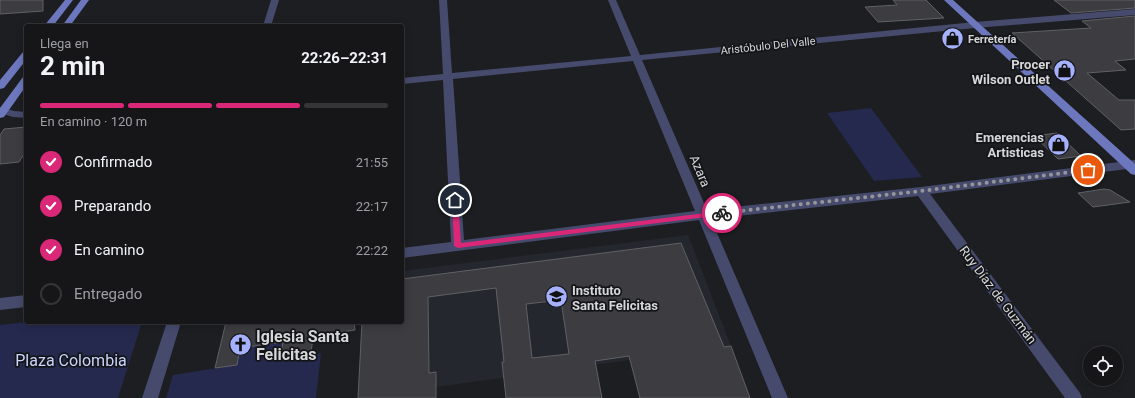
<!DOCTYPE html>
<html lang="es">
<head>
<meta charset="utf-8">
<style>
	:root { --surface:#161619; --page:#232326; --text:#f1f3f6; --muted:#9e9fa2; --line:#353538; --accent:#db2777 }
	body { margin:0; font-family:Roboto,sans-serif; background:var(--page); color:var(--text); height:100vh; display:flex; flex-direction:column; font-size:15px; white-space:nowrap }
	* { box-sizing:border-box; margin:0 }
	p { font-size:13px; color:var(--muted) }
	.icon { flex:none; width:22px; height:22px; fill:none; stroke:currentColor; stroke-width:2; stroke-linecap:round; stroke-linejoin:round }
	.map { position:relative; flex:1; overflow:hidden }
	.sheet { position:absolute; left:24px; top:24px; width:380px; height:300px; display:flex; flex-direction:column; background:var(--surface); border-radius:4px; box-shadow:0 2px 10px #0003,0 0 0 1px var(--line) }
	.sheet>* { flex:none }
	.fabs { position:absolute; left:1083px; top:346px; display:grid; gap:8px }
	.fabs a { display:grid; place-items:center; width:40px; height:40px; border-radius:50%; background:var(--surface); box-shadow:0 2px 10px #0003,0 0 0 1px var(--line); font-size:20px }
	.pin { position:absolute; display:grid; place-items:center; width:34px; height:34px; color:#fff; margin:-17px; border:2px solid #fff; border-radius:50%; box-shadow:0 1px 4px #0007 }
	.courier { position:absolute; display:grid; place-items:center; width:40px; height:40px; margin:-20px; border:3px solid #db2777; border-radius:50%; background:#fff; color:#222; box-shadow:0 1px 5px #0007 }
	.overview em { font-style:normal; font-weight:700 }
	.overview div { display:flex; flex-direction:column-reverse }
	.overview { display:flex; align-items:center; justify-content:space-between; height:68px; padding:0 16px }
	h1 { font-size:26px; font-weight:700; line-height:30px }
	.bar { display:grid; grid-template-columns:repeat(4,1fr); gap:6px 4px; align-content:center; height:48px; padding:0 16px }
	.bar i { height:5px; border-radius:3px; background:var(--line) }
	.bar .active { background:var(--accent) }
	.bar p { grid-column:span 4 }
	ol { padding:0 16px; list-style:none }
	li { display:flex; align-items:center; gap:12px; height:44px }
	li p { margin-inline-start:auto }
	li .icon { padding:4px; border-radius:50%; background:var(--accent); color:#fff; stroke-width:4 }
	li:last-child { color:var(--muted) }
	li i { width:22px; height:22px; border:2px solid var(--line); border-radius:50% }
	.map>svg:first-child { display:block }
	.built { fill:#25272f }
	.green { fill:#25294d }
	.building { fill:#3d3d41; stroke:#606165; fill-rule:evenodd }
	.lines { fill:none; stroke-linecap:round; stroke-linejoin:round }
	.minor { fill:#464b6e; fill-rule:evenodd }
	.major { fill:#6d77be; fill-rule:evenodd }
	.route { fill:#db2777 }
	.done { stroke:#969699; stroke-width:4; stroke-dasharray:0 7.2 }
	.labels { text-anchor:middle; dominant-baseline:central; stroke-width:3.5; stroke-linejoin:round; paint-order:stroke }
	.far-poi-label { font-size:11px; font-weight:bold; fill:#d7d7d9; stroke:#141518; text-anchor:start }
	.far-street-label { font-size:11px; fill:#d7d7d9; stroke:#141518 }
	.poi-label { font-size:13px; font-weight:bold; fill:#d7d7d9; stroke:#141518; text-anchor:end }
	.street-label { font-size:13px; fill:#d7d7d9; stroke:#141518 }
	.near-poi-label { font-size:16px; font-weight:bold; fill:#d7d7d9; stroke:#141518; text-anchor:start }
	.near-park-label { font-size:16px; fill:#cbd4fe; stroke:#141518 }
</style>
</head>
<body>
<div class="map">
<svg width="1135" height="398" viewBox="0 0 1135 398">
	<rect width="100%" height="100%" fill="#1d1e21"/>
	<path class="built" d="M 688,235 L 731,346 L 436,387 L 381,398 L 402,322 L 402,271 Z"/>
	<path class="green" d="M 871,108 L 922,177 L 874,181 L 827,113 Z
		M 26,322 L 142,322 L 118,398 L 0,398 L 0,325 Z
		M 283,342 L 280,359 L 321,353 L 316,398 L 166,398 L 173,375 L 236,365 L 240,348 Z"/>
	<path class="building" d="M 0,0 L 43,0 L 43,11 L 0,14 Z
		M 893,0 L 926,0 L 944,18 L 878,22 L 865,7 L 897,5 Z
		M 1054,0 L 1135,0 L 1135,8 L 1071,13 Z
		M 1135,16 L 1135,59 L 1115,61 L 1126,70 L 1087,73 L 1119,100 L 1135,100 L 1135,129 L 1121,130 L 1012,33 L 1091,28 L 1082,21 Z
		M 26,127 L 26,151 L 19,162 L 0,164 L 0,135 L 4,129 Z
		M 1057,133 L 1081,156 L 1058,159 L 1034,136 Z
		M 1104,189 L 1110,190 L 1130,202 L 1093,207 L 1078,193 Z
		M 681,243 L 724,347 L 731,346 L 750,398 L 640,398 L 629,356 L 595,361 L 602,398 L 506,398 L 502,362 L 504,362 L 496,288 L 428,297 L 429,373 L 436,372 L 436,398 L 358,398 L 362,322 L 402,322 L 402,279 ZM 561,300 L 569,354 L 532,358 L 526,304 Z
		M 226,322 L 354,322 L 355,330 L 313,336 L 311,354 L 280,359 L 283,342 L 240,348 L 237,365 L 215,368 Z"/>
	<g class="lines">
		<path class="minor" d="M 271,0 L 279,0 L 271,26 L 263,26 Z
			M 439,0 L 447,0 L 452,73 L 631,56 L 608,0 L 616,0 L 640,55 L 975,22 L 1135,9 L 1135,15 L 975,28 L 642,60 L 707,210 L 921,187 L 1135,160 L 1135,168 L 930,194 L 1080,393 L 1082,398 L 1065,398 L 918,196 L 711,219 L 788,398 L 772,398 L 699,220 L 402,258 L 402,248 L 451,242 L 443,80 L 402,84 L 402,78 L 443,74 ZM 633,61 L 695,211 L 464,240 L 453,79 Z
			M 0,107 L 14,111 L 26,112 L 26,118 L 13,117 L 0,113 Z
			M 26,295 L 26,307 L 0,310 L 0,298 Z
			M 167,322 L 181,322 L 158,398 L 142,398 Z"/>
		<path class="major" d="M 65,0 L 73,0 L 53,26 L 44,26 Z
			M 81,0 L 89,0 L 70,26 L 62,26 Z
			M 944,0 L 953,0 L 1135,164 L 1135,175 L 1131,174 Z
			M 26,51 L 26,60 L 4,88 L 0,89 L 0,80 L 23,52 Z
			M 26,76 L 26,86 L 4,117 L 0,118 L 0,108 L 23,77 Z"/>
	</g>
	<path class="route" d="M 455,197 L 458,200 L 461,243 L 722,211 L 726,213 L 722,215 L 458,248 L 454,246 L 452,200 Z"/>
	<g class="lines">
		<path class="done" d="M 722,213 L 921,191 L 1088,170"/>
	</g>
	<defs>
		<symbol id="shop-disc" viewBox="-11 -11 22 22"><circle r="9.5" fill="#a5b1fc" stroke="#141518"/><path d="M-5-2.5h2.3a2.7 3.5 0 0 1 5.4 0H5L5.5 6h-11ZM-1.5-2.5h3a1.5 2.3 0 0 0-3 0Z" fill="#111"/></symbol>
		<symbol id="school-disc" viewBox="-11 -11 22 22"><circle r="9.5" fill="#a5b1fc" stroke="#141518"/><path d="M0-5L7-2L0 1L-7-2ZM-4 1L0 2.5L4 1V4Q0 6-4 4Z" fill="#111"/></symbol>
		<symbol id="church-disc" viewBox="-11 -11 22 22"><circle r="9.5" fill="#a5b1fc" stroke="#141518"/><path d="M-1.2-6h2.4v3.5h3.3v2.4h-3.3V6h-2.4V-.1h-3.3v-2.4h3.3Z" fill="#111"/></symbol>
	</defs>
	<g fill-rule="evenodd">
		<use href="#shop-disc" x="940" y="26" width="25" height="25"/>
		<use href="#shop-disc" x="1052" y="58" width="25" height="25"/>
		<use href="#shop-disc" x="1046" y="132" width="25" height="25"/>
		<use href="#school-disc" x="544" y="284" width="25" height="25"/>
		<use href="#church-disc" x="228" y="332" width="25" height="25"/>
	</g>
	<g class="labels">
		<g class="far-poi-label">
			<text x="968" y="39">Ferretería</text>
		</g>
		<g class="far-street-label">
			<text transform="translate(768 46) rotate(-6)">Aristóbulo Del Valle</text>
		</g>
		<g class="poi-label">
			<text x="1050" y="64">Procer<tspan x="1050" dy="15">Wilson Outlet</tspan></text>
			<text x="1044" y="137">Emerencias<tspan x="1044" dy="15">Artisticas</tspan></text>
			<text x="572" y="290" text-anchor="start">Instituto<tspan x="572" dy="15">Santa Felicitas</tspan></text>
		</g>
		<g class="street-label">
			<text transform="translate(700 171) rotate(67)">Azara</text>
			<text transform="translate(998 295) rotate(53)">Ruy Díaz de Guzmán</text>
		</g>
		<g class="near-poi-label">
			<text x="256" y="336">Iglesia Santa<tspan x="256" dy="18">Felicitas</tspan></text>
		</g>
		<g class="near-park-label">
			<text x="71" y="360">Plaza Colombia</text>
		</g>
	</g>
</svg>
<div class="fabs">
<a><svg class="icon" aria-label="locate" viewBox="0 0 24 24"><circle cx="12" cy="12" r="6"/><path d="M12 2v4M12 18v4M2 12h4M18 12h4"/></svg></a>
</div>
<div class="pin" style="left:1088px;top:170px;background:#ea580c"><svg class="icon" aria-label="bag" viewBox="0 0 24 24"><path d="M5 8h14l-1 12H6zM9 8a3 3 0 0 1 6 0"/></svg></div>
<div class="pin" style="left:455px;top:200px;background:#1f2937"><svg class="icon" aria-label="home" viewBox="0 0 24 24"><path d="M3 11l9-7 9 7M6 9v11h12V9"/></svg></div>
<div class="courier" style="left:722px;top:213px"><svg class="icon" aria-label="bike" viewBox="0 0 24 24"><circle cx="6" cy="16" r="4"/><circle cx="18" cy="16" r="4"/><path d="M6 16l4-8h5l3 8M10 8l3 8H6M13 5h3"/></svg></div>
<section class="sheet">
<div class="overview"><div><h1>2 min</h1><p>Llega en</p></div><em>22:26–22:31</em></div>
<div class="bar"><i class="active"></i><i class="active"></i><i class="active"></i><i></i><p>En camino · 120 m</p></div>
<ol>
<li><svg class="icon" aria-label="check" viewBox="0 0 24 24"><path d="M5 12l5 5 9-10"/></svg>Confirmado<p>21:55</p></li>
<li><svg class="icon" aria-label="check" viewBox="0 0 24 24"><path d="M5 12l5 5 9-10"/></svg>Preparando<p>22:17</p></li>
<li><svg class="icon" aria-label="check" viewBox="0 0 24 24"><path d="M5 12l5 5 9-10"/></svg>En camino<p>22:22</p></li>
<li><i></i>Entregado</li>
</ol>
</section>
</div>
</body>
</html>
